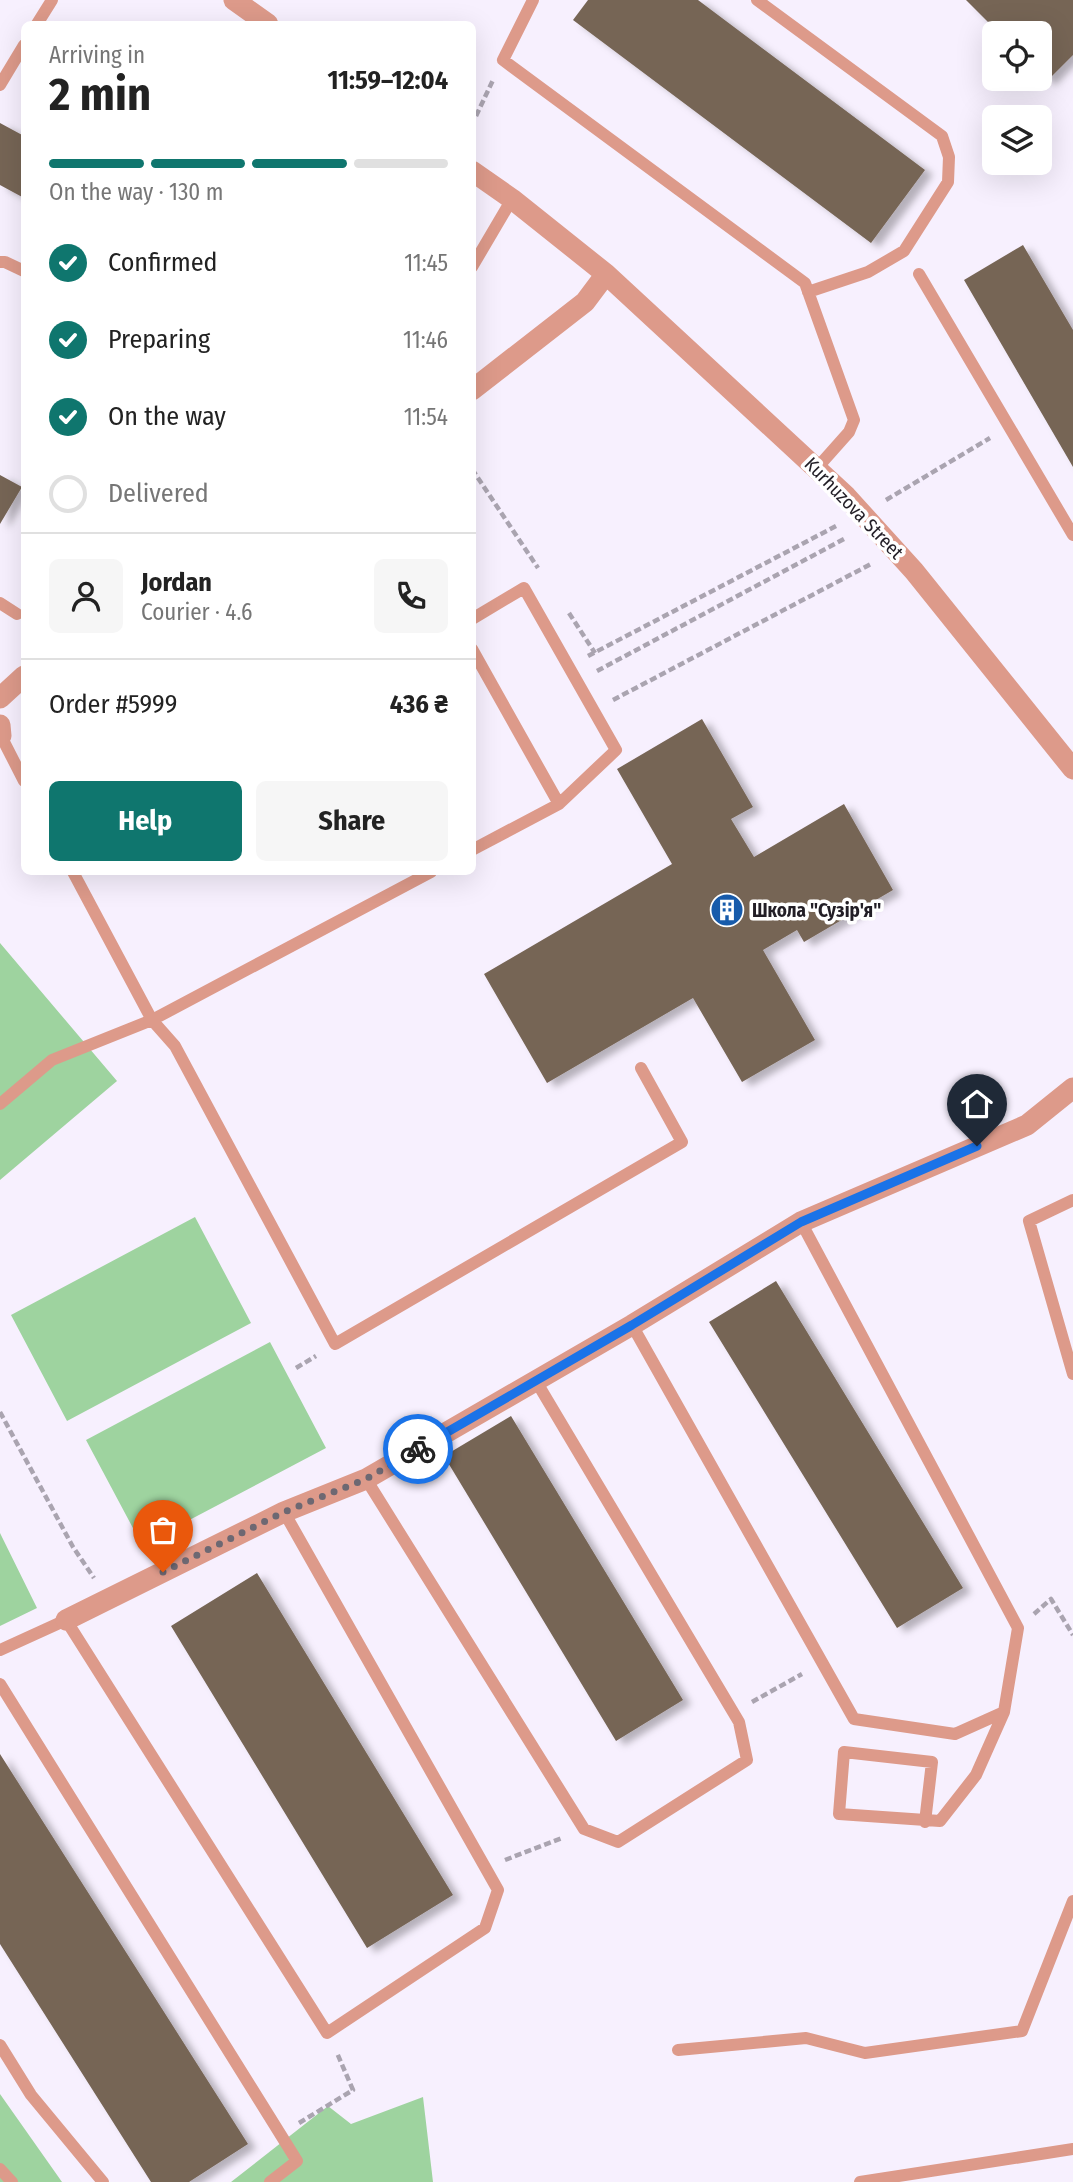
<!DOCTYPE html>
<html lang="en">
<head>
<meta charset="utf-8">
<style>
	:root { --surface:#fff; --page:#f6f6f6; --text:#222; --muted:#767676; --line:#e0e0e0; --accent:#0f766e }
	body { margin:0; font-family:"Fira Sans Condensed",sans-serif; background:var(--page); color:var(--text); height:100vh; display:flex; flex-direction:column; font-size:26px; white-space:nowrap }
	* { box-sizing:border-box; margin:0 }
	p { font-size:23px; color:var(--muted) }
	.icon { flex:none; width:38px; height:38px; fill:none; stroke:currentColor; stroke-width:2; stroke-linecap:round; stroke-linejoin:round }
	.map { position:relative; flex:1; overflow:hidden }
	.side { position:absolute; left:21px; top:21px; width:455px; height:854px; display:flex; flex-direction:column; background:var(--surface); border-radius:10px; box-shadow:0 7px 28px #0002 }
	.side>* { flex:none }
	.fabs { position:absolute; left:982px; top:21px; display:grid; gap:14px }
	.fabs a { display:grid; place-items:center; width:70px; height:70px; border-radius:10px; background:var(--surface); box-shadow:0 7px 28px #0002; font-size:35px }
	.pin { position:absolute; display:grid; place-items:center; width:60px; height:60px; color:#fff; margin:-72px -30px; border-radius:50% 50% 50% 0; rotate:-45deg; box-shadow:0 0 7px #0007 }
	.pin .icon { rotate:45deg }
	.courier { position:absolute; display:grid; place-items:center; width:70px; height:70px; margin:-35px; border:5px solid #1a73e8; border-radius:50%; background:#fff; color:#222; box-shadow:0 2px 9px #0007 }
	.summary em { font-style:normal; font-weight:700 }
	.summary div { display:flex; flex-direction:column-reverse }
	.summary { display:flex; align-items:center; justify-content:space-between; height:119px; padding:0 28px }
	h1 { font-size:46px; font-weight:700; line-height:52px }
	.bar { display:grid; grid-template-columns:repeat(4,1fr); gap:10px 7px; align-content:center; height:84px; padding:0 28px }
	.bar i { height:9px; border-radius:5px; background:var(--line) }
	.bar .on { background:var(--accent) }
	.bar p { grid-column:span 4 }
	.line { display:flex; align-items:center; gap:18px; padding:0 28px; border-top:2px solid var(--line) }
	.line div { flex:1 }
	.round { display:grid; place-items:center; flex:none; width:74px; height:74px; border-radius:10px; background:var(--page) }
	ol { padding:0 28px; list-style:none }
	li { display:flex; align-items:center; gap:21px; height:77px }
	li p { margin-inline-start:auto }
	li .icon { padding:7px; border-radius:50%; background:var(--accent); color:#fff; stroke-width:4 }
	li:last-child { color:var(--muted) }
	li i { width:38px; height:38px; border:4px solid var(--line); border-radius:50% }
	.action { display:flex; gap:14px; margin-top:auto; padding:14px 28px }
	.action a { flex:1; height:80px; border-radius:10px; background:var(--accent); color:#fff; font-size:28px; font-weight:700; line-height:80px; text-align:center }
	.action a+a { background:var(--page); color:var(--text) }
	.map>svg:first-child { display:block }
	.green { fill:#9ed39f }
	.building { fill:#766555; filter:url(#shadow) }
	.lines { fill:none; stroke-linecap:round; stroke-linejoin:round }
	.path { stroke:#aaa4b0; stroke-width:4.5; stroke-dasharray:7 3.5; stroke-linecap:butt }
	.lane { stroke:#dd9a8a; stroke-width:12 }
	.street { stroke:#dd9a8a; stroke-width:21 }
	.done { stroke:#6d6872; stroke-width:7; stroke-dasharray:0 12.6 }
	.route { stroke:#1a73e8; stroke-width:9 }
	.labels { text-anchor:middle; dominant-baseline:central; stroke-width:7; stroke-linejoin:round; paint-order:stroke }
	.street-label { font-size:19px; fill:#221e26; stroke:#fff }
	.poi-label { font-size:19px; font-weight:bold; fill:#221e26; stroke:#fff; text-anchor:start }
</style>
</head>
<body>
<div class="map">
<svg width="1073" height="2182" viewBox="0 0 1073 2182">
	<defs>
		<filter id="shadow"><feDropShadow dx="8" dy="4.5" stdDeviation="3.5" flood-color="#0004"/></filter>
	</defs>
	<rect width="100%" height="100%" fill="#f7f0fe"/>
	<path class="green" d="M 0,943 L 117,1081 L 0,1180 Z
		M 195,1217 L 251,1323 L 67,1421 L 11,1315 Z
		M 270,1342 L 326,1448 L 142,1545 L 86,1440 Z
		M 0,1533 L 37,1608 L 0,1626 Z
		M 0,2094 L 62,2182 L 0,2182 Z
		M 423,2097 L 433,2182 L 231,2182 L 328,2106 L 351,2124 Z"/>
	<path class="building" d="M 588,0 L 698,0 L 925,170 L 871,243 L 573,20 Z
		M 966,0 L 1073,0 L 1073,55 L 1047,81 L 1040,73 L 1040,33 L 999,33 Z
		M 0,123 L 24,136 L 24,198 L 0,185 Z
		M 1023,245 L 1073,330 L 1073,467 L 964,280 Z
		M 0,475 L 22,487 L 0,524 Z
		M 702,719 L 753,807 L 731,819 L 754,857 L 844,804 L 893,890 L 804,942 L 797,930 L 763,950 L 815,1040 L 742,1082 L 693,998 L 547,1083 L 484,974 L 672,864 L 617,769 Z
		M 776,1281 L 963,1588 L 897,1628 L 709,1322 Z
		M 511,1416 L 683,1700 L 616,1741 L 444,1456 Z
		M 257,1573 L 453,1895 L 367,1948 L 171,1626 Z
		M 0,1754 L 248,2144 L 189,2182 L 151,2182 L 0,1944 Z"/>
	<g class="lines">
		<path class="path" d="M 476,116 L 493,80
			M 472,469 L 538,568
			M 886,500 L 990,438
			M 569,613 L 595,653
			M 588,656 L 838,525
			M 597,671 L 844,539
			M 613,700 L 871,564
			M 296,1368 L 316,1356
			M 0,1412 L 73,1547 L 94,1578
			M 1034,1614 L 1051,1599 L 1073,1635
			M 752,1702 L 802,1674
			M 505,1860 L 562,1838
			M 299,2123 L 353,2090 L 337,2053"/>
		<path class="lane" d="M 533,0 L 503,60 L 805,283 L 854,420 L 849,432 L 817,468
			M 757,0 L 942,136 L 949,157 L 948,182 L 904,251 L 868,272 L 808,292
			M 37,24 L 52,0
			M 0,85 L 24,45
			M 0,262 L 5,262 L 24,271
			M 472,267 L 512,199
			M 919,274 L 1073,535
			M 0,603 L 17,614
			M 472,619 L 524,588 L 616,750 L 559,804 L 472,850
			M 472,649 L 559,804
			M 1,736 L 24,781
			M 73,872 L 152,1020 L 175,1046 L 335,1344 L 682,1142 L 641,1068
			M 0,1104 L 52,1060 L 152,1020 L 431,872
			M 1073,1200 L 1029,1221 L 1073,1374
			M 632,1325 L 854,1719 L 955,1734 L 1004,1712 L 1018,1628 L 801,1222
			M 366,1479 L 584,1829 L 618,1842 L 747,1760 L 739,1722 L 536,1381
			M 0,1650 L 66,1620 L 327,2033 L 485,1928 L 498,1890 L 284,1512
			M 0,1684 L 297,2161 L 270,2182
			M 925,1822 L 932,1762 L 844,1752 L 839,1814 L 940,1821 L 976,1775 L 1004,1712
			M 0,2045 L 31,2095 L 103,2182
			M 678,2050 L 806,2038 L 865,2053 L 1022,2031 L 1073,1901
			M 0,2169 L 12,2182
			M 860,2182 L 1073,2149"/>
		<path class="street" d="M 234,0 L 268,24
			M 472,171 L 512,199 L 606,274 L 846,496 L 914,571 L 1073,769
			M 472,390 L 585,302 L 606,274
			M 0,698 L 24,676
			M 0,725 L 1,736
			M 66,1620 L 284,1512 L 366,1479 L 632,1325 L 801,1222 L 1027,1125 L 1073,1088"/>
	</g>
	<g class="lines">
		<path class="done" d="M 163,1572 L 284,1512 L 366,1479 L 418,1449"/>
		<path class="route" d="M 418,1449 L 632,1325 L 801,1222 L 977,1146"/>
	</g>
	<defs>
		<symbol id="building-disc" viewBox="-11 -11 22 22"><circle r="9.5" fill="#175bab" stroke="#fff"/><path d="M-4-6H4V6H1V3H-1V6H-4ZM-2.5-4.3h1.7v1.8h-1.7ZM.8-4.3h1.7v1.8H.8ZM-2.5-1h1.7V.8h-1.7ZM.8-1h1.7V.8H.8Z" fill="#fff"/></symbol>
	</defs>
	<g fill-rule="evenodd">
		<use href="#building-disc" x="708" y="891" width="38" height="38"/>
	</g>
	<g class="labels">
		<g class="street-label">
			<text transform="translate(854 508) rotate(46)">Kurhuzova Street</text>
		</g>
		<g class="poi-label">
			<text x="752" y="910">Школа "Сузір'я"</text>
		</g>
	</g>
</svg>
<div class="fabs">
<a><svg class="icon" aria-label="locate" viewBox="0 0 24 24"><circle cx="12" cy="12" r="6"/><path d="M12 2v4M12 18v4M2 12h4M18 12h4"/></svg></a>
<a><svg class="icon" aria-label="layers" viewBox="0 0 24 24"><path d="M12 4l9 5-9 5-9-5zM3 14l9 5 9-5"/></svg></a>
</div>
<div class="pin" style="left:163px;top:1572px;background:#ea580c"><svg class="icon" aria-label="bag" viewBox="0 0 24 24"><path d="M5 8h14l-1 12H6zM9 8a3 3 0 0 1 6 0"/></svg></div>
<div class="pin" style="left:977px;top:1146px;background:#1f2937"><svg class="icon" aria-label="home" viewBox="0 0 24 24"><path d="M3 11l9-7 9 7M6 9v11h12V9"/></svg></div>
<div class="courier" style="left:418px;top:1449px"><svg class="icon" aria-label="bike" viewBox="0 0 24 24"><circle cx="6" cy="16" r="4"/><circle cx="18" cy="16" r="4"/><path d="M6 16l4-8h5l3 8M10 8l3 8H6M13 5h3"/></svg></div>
<section class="side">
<div class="summary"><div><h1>2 min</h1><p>Arriving in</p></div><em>11:59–12:04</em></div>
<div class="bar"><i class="on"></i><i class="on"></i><i class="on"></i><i></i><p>On the way · 130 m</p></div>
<ol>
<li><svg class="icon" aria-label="check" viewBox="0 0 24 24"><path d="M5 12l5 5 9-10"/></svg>Confirmed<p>11:45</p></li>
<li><svg class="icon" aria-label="check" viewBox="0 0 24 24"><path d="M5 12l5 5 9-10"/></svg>Preparing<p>11:46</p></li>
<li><svg class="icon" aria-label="check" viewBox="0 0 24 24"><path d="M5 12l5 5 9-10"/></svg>On the way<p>11:54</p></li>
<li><i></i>Delivered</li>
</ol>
<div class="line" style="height:126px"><a class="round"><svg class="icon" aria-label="person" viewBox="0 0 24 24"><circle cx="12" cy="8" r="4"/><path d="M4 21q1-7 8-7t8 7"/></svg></a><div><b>Jordan</b><p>Courier · 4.6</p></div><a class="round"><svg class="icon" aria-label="phone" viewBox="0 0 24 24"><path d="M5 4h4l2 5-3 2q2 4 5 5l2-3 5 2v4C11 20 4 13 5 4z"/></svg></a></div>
<div class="line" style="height:91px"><div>Order #5999</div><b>436 ₴</b></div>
<div class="action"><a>Help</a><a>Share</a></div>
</section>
</div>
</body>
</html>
